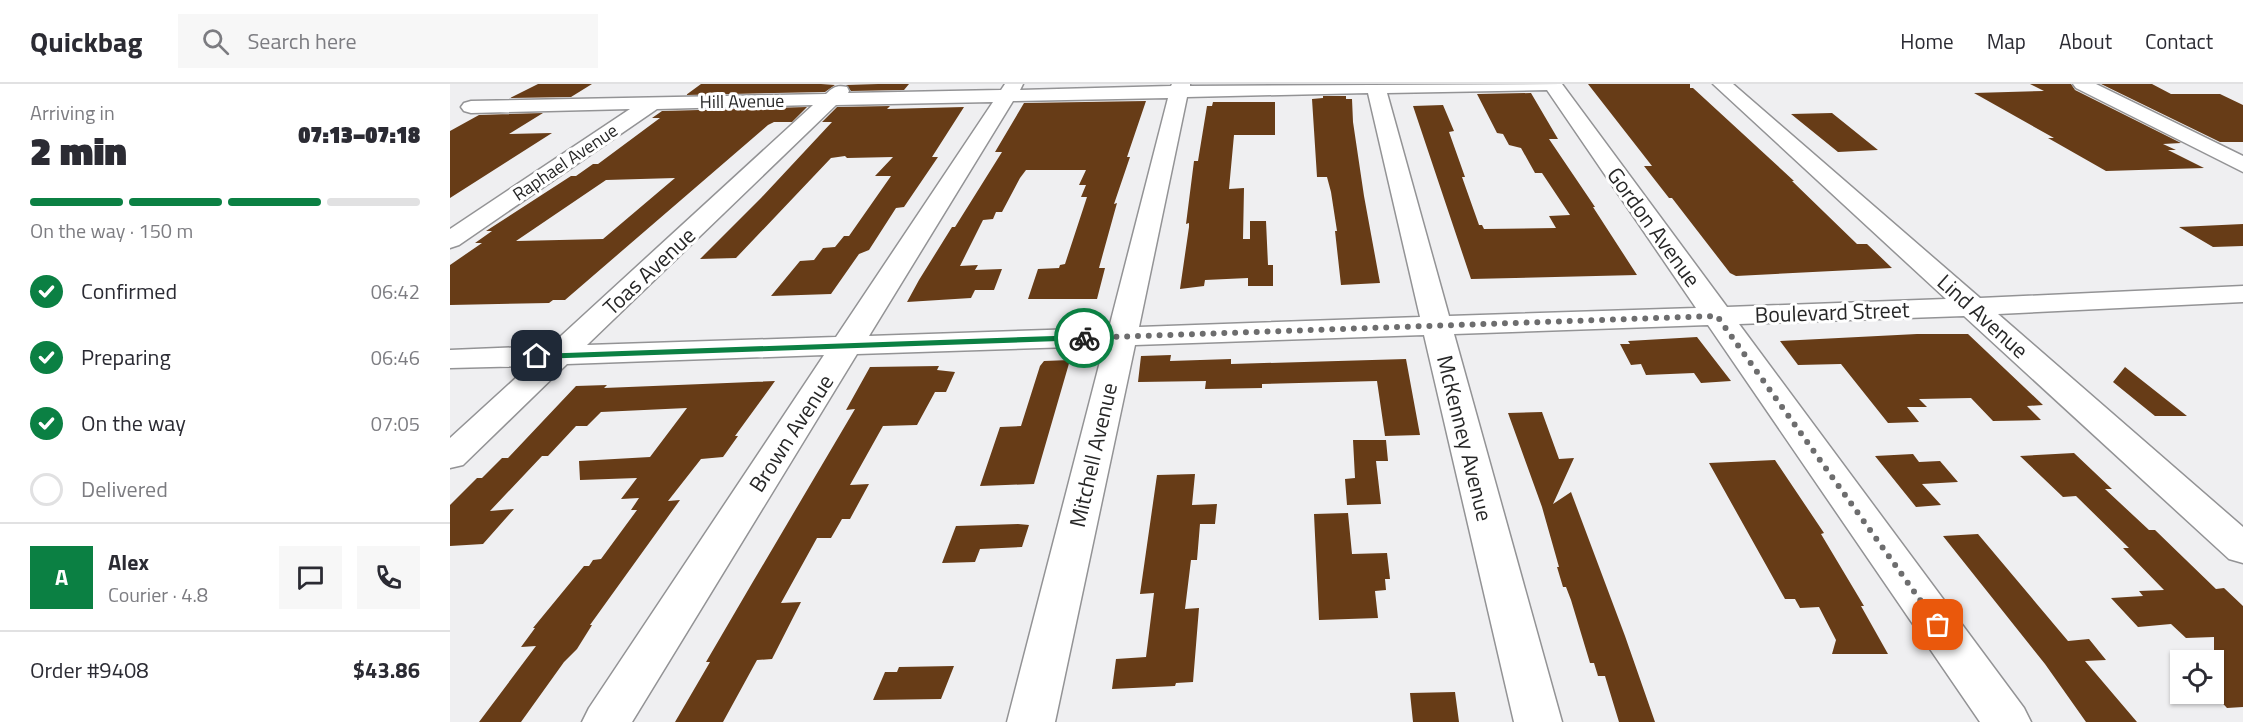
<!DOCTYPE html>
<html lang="en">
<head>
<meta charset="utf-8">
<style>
	:root { --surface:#fff; --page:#f7f7f7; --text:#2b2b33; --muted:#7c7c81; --line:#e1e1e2; --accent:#0b8043 }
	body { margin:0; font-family:"Titillium Web",sans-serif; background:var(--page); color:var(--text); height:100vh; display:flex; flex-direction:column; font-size:22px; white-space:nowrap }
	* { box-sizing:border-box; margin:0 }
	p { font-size:20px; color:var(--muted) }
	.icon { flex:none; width:33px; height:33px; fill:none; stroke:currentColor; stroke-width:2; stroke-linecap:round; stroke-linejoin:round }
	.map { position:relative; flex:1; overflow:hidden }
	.side { display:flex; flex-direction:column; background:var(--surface); width:450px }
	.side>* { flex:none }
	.controls { position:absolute; left:1720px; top:566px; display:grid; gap:12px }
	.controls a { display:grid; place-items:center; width:54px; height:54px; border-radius:0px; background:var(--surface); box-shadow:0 2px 4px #0004; font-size:30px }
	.pin { position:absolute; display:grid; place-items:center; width:51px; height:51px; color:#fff; margin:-26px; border-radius:12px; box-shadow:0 3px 9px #0006 }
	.courier { position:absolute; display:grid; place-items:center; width:60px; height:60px; margin:-30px; border:4px solid #0b8043; border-radius:50%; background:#fff; color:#222; box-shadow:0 2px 8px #0007 }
	.head em { font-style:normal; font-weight:800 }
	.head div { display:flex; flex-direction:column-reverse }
	.head { display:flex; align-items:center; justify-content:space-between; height:102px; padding:0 30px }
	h1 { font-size:39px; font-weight:800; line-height:45px }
	.bar { display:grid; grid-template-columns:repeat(4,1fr); gap:9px 6px; align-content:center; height:72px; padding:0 30px }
	.bar i { height:8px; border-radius:4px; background:var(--line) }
	.bar .active { background:var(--accent) }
	.bar p { grid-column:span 4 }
	.line { display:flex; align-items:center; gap:15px; padding:0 30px; border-top:2px solid var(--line) }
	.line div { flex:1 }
	.round { display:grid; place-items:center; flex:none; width:63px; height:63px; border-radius:0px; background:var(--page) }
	ol { padding:0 30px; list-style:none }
	li { display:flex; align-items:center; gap:18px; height:66px }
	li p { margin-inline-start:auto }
	li .icon { padding:6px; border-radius:50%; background:var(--accent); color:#fff; stroke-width:4 }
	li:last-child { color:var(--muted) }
	li i { width:33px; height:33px; border:3px solid var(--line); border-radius:50% }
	header { display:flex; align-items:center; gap:36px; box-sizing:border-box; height:84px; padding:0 30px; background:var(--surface); border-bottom:2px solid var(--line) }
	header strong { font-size:28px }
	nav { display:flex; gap:33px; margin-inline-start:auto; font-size:21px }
	.search { width:420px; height:54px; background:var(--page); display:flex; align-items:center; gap:15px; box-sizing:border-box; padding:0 21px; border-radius:0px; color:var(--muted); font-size:22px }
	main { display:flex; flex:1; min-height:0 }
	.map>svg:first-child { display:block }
	.building { fill:#673c17; fill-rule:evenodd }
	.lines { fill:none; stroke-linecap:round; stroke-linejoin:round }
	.minor-casing { stroke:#939395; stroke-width:3 }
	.minor { fill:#fff; fill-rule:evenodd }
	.route { fill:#0b8043 }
	.done { stroke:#6d6d6e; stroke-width:6; stroke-dasharray:0 10.8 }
	.labels { text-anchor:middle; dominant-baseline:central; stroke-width:6; stroke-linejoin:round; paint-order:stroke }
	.far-street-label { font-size:18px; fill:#272727; stroke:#fff }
	.street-label { font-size:22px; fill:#272727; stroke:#fff }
</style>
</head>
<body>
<header>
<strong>Quickbag</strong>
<div class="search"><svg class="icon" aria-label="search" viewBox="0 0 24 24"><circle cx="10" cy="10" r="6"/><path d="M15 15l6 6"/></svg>Search here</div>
<nav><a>Home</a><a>Map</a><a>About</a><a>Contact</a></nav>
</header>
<main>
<section class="side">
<div class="head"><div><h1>2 min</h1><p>Arriving in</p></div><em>07:13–07:18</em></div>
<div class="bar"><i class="active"></i><i class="active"></i><i class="active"></i><i></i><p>On the way · 150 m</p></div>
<ol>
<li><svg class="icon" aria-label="check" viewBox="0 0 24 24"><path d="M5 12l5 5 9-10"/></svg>Confirmed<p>06:42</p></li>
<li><svg class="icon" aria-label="check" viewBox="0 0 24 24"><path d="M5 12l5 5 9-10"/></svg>Preparing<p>06:46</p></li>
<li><svg class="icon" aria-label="check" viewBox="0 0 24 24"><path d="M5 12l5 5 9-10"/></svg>On the way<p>07:05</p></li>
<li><i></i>Delivered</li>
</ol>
<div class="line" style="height:108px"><b class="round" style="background:var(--accent);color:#fff">A</b><div><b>Alex</b><p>Courier · 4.8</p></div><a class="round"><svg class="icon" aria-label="chat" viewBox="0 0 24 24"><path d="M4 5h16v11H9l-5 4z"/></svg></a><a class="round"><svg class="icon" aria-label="phone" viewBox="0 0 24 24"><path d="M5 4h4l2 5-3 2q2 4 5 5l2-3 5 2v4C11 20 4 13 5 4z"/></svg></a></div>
<div class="line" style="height:78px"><div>Order #9408</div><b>$43.86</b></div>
</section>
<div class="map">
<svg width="1793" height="638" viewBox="0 0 1793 638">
	<rect width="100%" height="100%" fill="#efeff1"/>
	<path class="building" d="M 88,0 L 142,0 L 121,13 L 60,14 Z
		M 251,0 L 371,0 L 385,1 L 375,8 L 236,11 Z
		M 428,0 L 459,0 L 454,6 L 401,7 L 396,1 Z
		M 1138,0 L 1240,0 L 1240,4 L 1243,4 L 1344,97 L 1342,97 L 1407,160 L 1417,160 L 1442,184 L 1286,192 L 1280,189 L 1222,114 L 1219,114 L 1194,82 L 1202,82 Z
		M 1580,0 L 1621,0 L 1625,6 L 1731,59 L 1713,60 L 1726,66 L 1718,66 L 1754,84 L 1656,87 L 1598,54 L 1604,54 L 1524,9 L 1594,7 Z
		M 1651,0 L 1702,0 L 1721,10 L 1770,10 L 1793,21 L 1793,58 L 1770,58 Z
		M 1081,9 L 1108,55 L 1099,55 L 1145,123 L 1143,123 L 1187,191 L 1021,195 L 963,22 L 993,21 L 1004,47 L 999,48 L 1015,93 L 1012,93 L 1029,141 L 1032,141 L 1034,145 L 1106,144 L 1099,132 L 1120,131 L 1092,89 L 1085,89 L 1071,64 L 1059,61 L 1053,50 L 1047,49 L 1027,10 Z
		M 873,12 L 896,12 L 896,15 L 902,15 L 903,38 L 914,112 L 930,199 L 891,201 L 885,147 L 887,147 L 881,108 L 877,93 L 867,93 L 862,15 L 873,14 Z
		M 696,17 L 677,73 L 680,73 L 664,120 L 667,119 L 649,184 L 655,184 L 647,215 L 578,215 L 588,185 L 609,184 L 610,181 L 615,180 L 637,113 L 631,113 L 636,101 L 629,101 L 636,86 L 576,86 L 570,94 L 552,128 L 546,128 L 543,135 L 533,136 L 510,182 L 528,181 L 525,186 L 552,185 L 544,206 L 525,206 L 521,214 L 457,218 L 469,196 L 502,143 L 505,143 L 552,68 L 545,68 L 574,19 Z
		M 763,18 L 825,18 L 825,51 L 784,51 L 779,105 L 794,104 L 793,155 L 800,155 L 800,137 L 816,137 L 818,181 L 823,181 L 823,202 L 798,202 L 798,194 L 755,196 L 754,202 L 730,205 L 739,143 L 739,139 L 736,140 L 744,77 L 748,77 L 757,22 L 762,22 Z
		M 440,22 L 437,25 L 514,23 L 482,73 L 488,73 L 454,123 L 446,124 L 419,166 L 409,170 L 381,210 L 321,212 L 350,177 L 364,176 L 373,164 L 385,163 L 394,152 L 399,152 L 441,92 L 425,92 L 443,73 L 397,74 L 395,72 L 381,74 L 286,174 L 250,175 L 311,114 L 382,38 L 372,38 L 387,23 Z
		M 357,23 L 342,38 L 324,38 L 318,41 L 115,216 L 103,216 L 99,219 L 0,221 L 0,181 L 32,159 L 25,159 L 42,147 L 36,147 L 121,92 L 126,92 L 143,80 L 148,80 L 210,34 L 202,34 L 212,27 ZM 225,94 L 153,155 L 66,157 L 156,96 Z
		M 93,29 L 59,50 L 102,49 L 0,114 L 0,47 L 29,31 Z
		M 1382,29 L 1428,66 L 1388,68 L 1341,30 Z
		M 1793,140 L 1793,162 L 1763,163 L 1729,143 Z
		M 1467,250 L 1518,250 L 1593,321 L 1577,322 L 1591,336 L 1543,337 L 1521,314 L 1469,315 L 1477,323 L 1457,323 L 1469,338 L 1438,339 L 1391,280 L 1348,281 L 1330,257 Z
		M 1247,253 L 1281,297 L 1251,299 L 1244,289 L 1196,291 L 1191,280 L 1181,281 L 1170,260 L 1180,260 L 1178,257 Z
		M 721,271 L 720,277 L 781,275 L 781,280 L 956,275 L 970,351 L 935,352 L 927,297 L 812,300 L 812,304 L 755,305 L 756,297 L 688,298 L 691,272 Z
		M 620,276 L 584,400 L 530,402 L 550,343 L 571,342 L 590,282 L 594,277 Z
		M 489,282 L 487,286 L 505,288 L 496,308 L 485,308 L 467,341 L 433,342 L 400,401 L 419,400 L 400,435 L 392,435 L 381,454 L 367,454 L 331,519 L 351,518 L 322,575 L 307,576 L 273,638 L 225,638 L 260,578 L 256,578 L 301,501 L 405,325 L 396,326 L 420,283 Z
		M 1675,283 L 1737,332 L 1705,332 L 1663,298 Z
		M 325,297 L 285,352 L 288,352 L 273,373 L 251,375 L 218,417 L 230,416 L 140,541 L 142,541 L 127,565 L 114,578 L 71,638 L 29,638 L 86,562 L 71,563 L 85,544 L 83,544 L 134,482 L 139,482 L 143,476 L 151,475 L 187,426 L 181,426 L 189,414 L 171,415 L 187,394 L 130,396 L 129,377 L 200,373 L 237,324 L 151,328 L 137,342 L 126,342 L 98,372 L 92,372 L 40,427 L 64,425 L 33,460 L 0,462 L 0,421 L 27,394 L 32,394 L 52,374 L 58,374 L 126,302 L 157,301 L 154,304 Z
		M 1092,328 L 1109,375 L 1124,374 L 1103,420 L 1121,408 L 1175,552 L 1205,638 L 1169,638 L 1155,592 L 1148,592 L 1144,579 L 1140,579 L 1121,516 L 1116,503 L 1113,503 L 1107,483 L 1109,483 L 1092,423 L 1058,329 Z
		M 903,356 L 936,356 L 938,377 L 926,377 L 931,420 L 897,421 L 895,395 L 905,394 Z
		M 1624,369 L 1662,405 L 1655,405 L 1699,446 L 1705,446 L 1766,505 L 1774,504 L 1793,522 L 1793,623 L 1777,624 L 1764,610 L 1764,553 L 1736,554 L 1721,540 L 1688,543 L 1661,514 L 1693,512 L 1689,507 L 1714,506 L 1673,464 L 1679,464 L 1626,412 L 1613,413 L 1570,372 Z
		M 1463,370 L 1469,378 L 1490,377 L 1508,398 L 1472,400 L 1491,421 L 1466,423 L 1425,372 Z
		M 1325,376 L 1374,449 L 1371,450 L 1414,522 L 1411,522 L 1438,570 L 1382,570 L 1386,556 L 1369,523 L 1350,524 L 1345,515 L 1335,515 L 1259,379 Z
		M 745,390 L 742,421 L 767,420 L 765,440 L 750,440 L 747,476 L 741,476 L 735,525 L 749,524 L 743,598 L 726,599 L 725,602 L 662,605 L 666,575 L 696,573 L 704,509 L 690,510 L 707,391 Z
		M 898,429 L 902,470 L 937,469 L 940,495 L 935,495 L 936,506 L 925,507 L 928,534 L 869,536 L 864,430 Z
		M 568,440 L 579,441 L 572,463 L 530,465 L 525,478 L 492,479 L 506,442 Z
		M 1528,450 L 1618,557 L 1639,555 L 1656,576 L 1635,577 L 1687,638 L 1636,638 L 1595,580 L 1493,452 Z
		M 504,582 L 491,615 L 423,616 L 435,588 L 447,588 L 449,583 Z
		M 1005,608 L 1009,638 L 963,638 L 960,609 Z"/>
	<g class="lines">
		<defs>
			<path id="minor" d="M 555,0 L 573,0 L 570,6 L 721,2 L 722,0 L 740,0 L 740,2 L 1112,0 L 1277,223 L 1496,215 L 1263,0 L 1283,0 L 1530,214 L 1793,202 L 1793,218 L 1548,230 L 1793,443 L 1793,479 L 1779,475 L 1514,232 L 1289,240 L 1574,624 L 1581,638 L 1530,638 L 1258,241 L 1004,250 L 1112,638 L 1064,638 L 974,251 L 685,261 L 605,638 L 557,638 L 654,262 L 407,270 L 182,638 L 132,638 L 139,624 L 374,271 L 117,280 L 13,381 L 0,384 L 0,354 L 79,282 L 0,284 L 0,266 L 100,262 L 363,21 L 207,25 L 9,161 L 0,164 L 0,145 L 180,25 L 21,29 L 14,27 L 11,23 L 14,19 L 21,17 L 376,10 C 383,3 387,1 397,3 L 399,7 L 398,9 L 551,6 ZM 1097,6 L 1246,224 L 999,232 L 937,9 ZM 918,9 L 970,233 L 689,243 L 737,13 ZM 718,14 L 659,244 L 419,252 L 563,17 ZM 543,18 L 386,253 L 137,261 L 386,21 Z
				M 1623,0 L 1646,0 L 1793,72 L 1793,88 L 1626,4 Z"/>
		</defs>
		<use href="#minor" class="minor-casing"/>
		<use href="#minor" class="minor"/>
	</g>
	<path class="route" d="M 634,251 L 638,252 L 638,256 L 87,275 L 83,272 L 87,270 Z"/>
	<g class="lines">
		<path class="done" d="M 634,254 L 1267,232 L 1488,541"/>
	</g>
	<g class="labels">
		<g class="far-street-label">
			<text transform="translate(292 17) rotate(-1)">Hill Avenue</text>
			<text transform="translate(115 78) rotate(-34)">Raphael Avenue</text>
		</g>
		<g class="street-label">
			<text transform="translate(1204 143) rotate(54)">Gordon Avenue</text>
			<text transform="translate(199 187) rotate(-43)">Toas Avenue</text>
			<text transform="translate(1382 228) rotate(-2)">Boulevard Street</text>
			<text transform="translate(1533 232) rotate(42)">Lind Avenue</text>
			<text transform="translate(341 349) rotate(-57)">Brown Avenue</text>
			<text transform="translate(1015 354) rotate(76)">McKenney Avenue</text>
			<text transform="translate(643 371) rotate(-77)">Mitchell Avenue</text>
		</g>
	</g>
</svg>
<div class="controls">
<a><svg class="icon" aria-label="locate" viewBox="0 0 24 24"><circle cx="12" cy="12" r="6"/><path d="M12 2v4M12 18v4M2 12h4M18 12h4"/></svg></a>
</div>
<div class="pin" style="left:1488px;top:541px;background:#ea580c"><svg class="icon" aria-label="bag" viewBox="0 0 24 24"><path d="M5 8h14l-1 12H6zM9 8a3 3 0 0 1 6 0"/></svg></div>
<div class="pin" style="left:87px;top:272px;background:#1f2937"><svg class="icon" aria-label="home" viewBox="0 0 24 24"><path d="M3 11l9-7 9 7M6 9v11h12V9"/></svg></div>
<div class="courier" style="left:634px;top:254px"><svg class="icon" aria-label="bike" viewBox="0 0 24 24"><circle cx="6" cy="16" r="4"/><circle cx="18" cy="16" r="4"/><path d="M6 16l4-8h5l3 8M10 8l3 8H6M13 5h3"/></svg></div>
</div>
</main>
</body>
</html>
